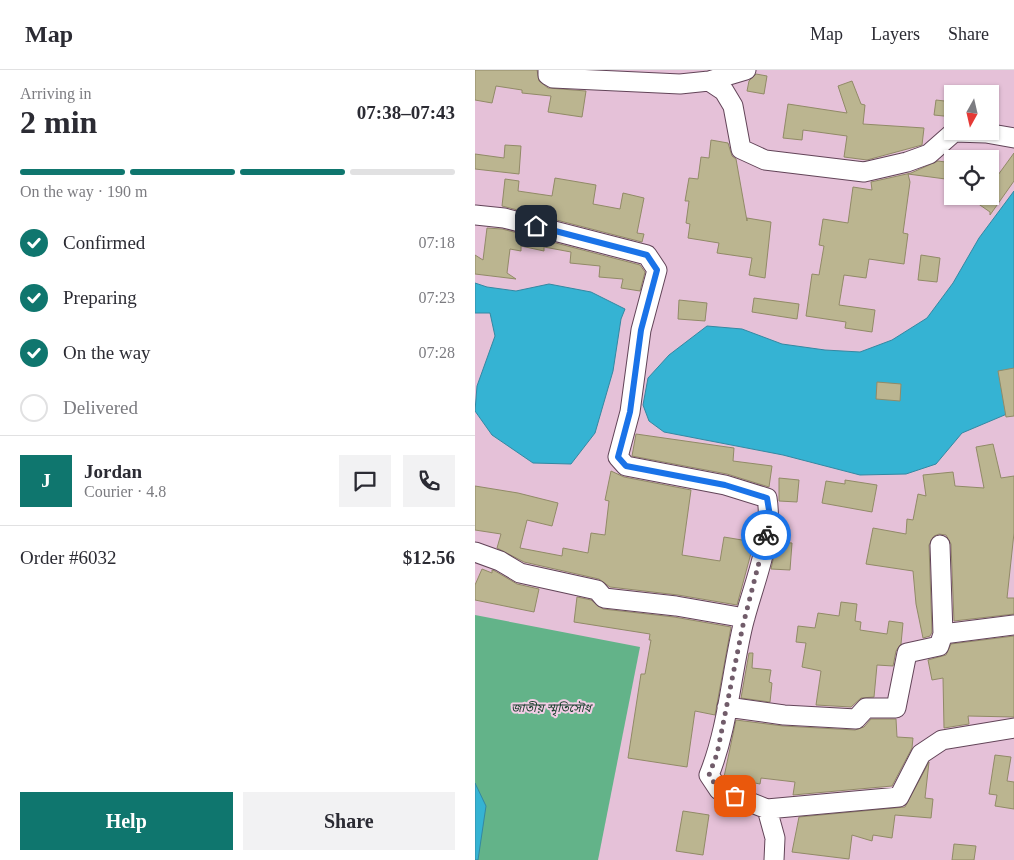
<!DOCTYPE html>
<html lang="en">
<head>
<meta charset="utf-8">
<style>
	:root { --surface:#fff; --page:#f2f2f3; --text:#2b2b33; --muted:#7c7c81; --line:#e1e1e2; --accent:#0f766e }
	body { margin:0; font-family:"Times New Roman","Noto Sans Bengali",serif; background:var(--page); color:var(--text); height:100vh; display:flex; flex-direction:column; font-size:19px; white-space:nowrap }
	* { box-sizing:border-box; margin:0 }
	p { font-size:16px; color:var(--muted) }
	.icon { flex:none; width:28px; height:28px; fill:none; stroke:currentColor; stroke-width:2; stroke-linecap:round; stroke-linejoin:round }
	.map { position:relative; flex:1; overflow:hidden }
	.drawer { display:flex; flex-direction:column; background:var(--surface); width:475px }
	.drawer>* { flex:none }
	.needle { width:32px; rotate:188deg }
	.tools { position:absolute; left:469px; top:15px; display:grid; gap:10px }
	.tools a { display:grid; place-items:center; width:55px; height:55px; border-radius:0px; background:var(--surface); box-shadow:0 1px 4px #0004; font-size:25px }
	.pin { position:absolute; display:grid; place-items:center; width:42px; height:42px; color:#fff; margin:-21px; border-radius:10px; box-shadow:0 2px 8px #0006 }
	.courier { position:absolute; display:grid; place-items:center; width:50px; height:50px; margin:-25px; border:4px solid #1a73e8; border-radius:50%; background:#fff; color:#222; box-shadow:0 1px 6px #0007 }
	.summary em { font-style:normal; font-weight:600 }
	.summary div { display:flex; flex-direction:column-reverse }
	.summary { display:flex; align-items:center; justify-content:space-between; height:85px; padding:0 20px }
	h1 { font-size:32px; font-weight:600; line-height:38px }
	.bar { display:grid; grid-template-columns:repeat(4,1fr); gap:8px 5px; align-content:center; height:60px; padding:0 20px }
	.bar i { height:6px; border-radius:4px; background:var(--line) }
	.bar .selected { background:var(--accent) }
	.bar p { grid-column:span 4 }
	.line { display:flex; align-items:center; gap:12px; padding:0 20px; border-top:1px solid var(--line) }
	.line div { flex:1 }
	.round { display:grid; place-items:center; flex:none; width:52px; height:52px; border-radius:0px; background:var(--page) }
	ol { padding:0 20px; list-style:none }
	li { display:flex; align-items:center; gap:15px; height:55px }
	li p { margin-inline-start:auto }
	li .icon { padding:5px; border-radius:50%; background:var(--accent); color:#fff; stroke-width:4 }
	li:last-child { color:var(--muted) }
	li i { width:28px; height:28px; border:2px solid var(--line); border-radius:50% }
	.action { display:flex; gap:10px; margin-top:auto; padding:10px 20px }
	.action a { flex:1; height:58px; border-radius:0px; background:var(--accent); color:#fff; font-size:20px; font-weight:600; line-height:58px; text-align:center }
	.action a+a { background:var(--page); color:var(--text) }
	header { display:flex; align-items:center; gap:30px; box-sizing:border-box; height:70px; padding:0 25px; background:var(--surface); border-bottom:1px solid var(--line) }
	header strong { font-size:24px }
	nav { display:flex; gap:28px; margin-inline-start:auto; font-size:18px }
	main { display:flex; flex:1; min-height:0 }
	.map>svg:first-child { display:block }
	.green { fill:#63b389 }
	.water { fill:#35b3d3; stroke:#3488a2 }
	.building { fill:#bbb590; stroke:#918a67 }
	.lines { fill:none; stroke-linecap:round; stroke-linejoin:round }
	.minor-casing { stroke:#624458; stroke-width:21 }
	.minor { stroke:#fff; stroke-width:19 }
	.done { stroke:#715c6a; stroke-width:5; stroke-dasharray:0 9 }
	.route { stroke:#1a73e8; stroke-width:6 }
	.labels { text-anchor:middle; dominant-baseline:central; stroke-width:4; stroke-linejoin:round; paint-order:stroke }
	.park-label { font-size:12px; font-style:italic; fill:#133c28; stroke:#f2cde5 }
</style>
</head>
<body>
<header>
<strong>Map</strong>
<nav><a>Map</a><a>Layers</a><a>Share</a></nav>
</header>
<main>
<section class="drawer">
<div class="summary"><div><h1>2 min</h1><p>Arriving in</p></div><em>07:38–07:43</em></div>
<div class="bar"><i class="selected"></i><i class="selected"></i><i class="selected"></i><i></i><p>On the way · 190 m</p></div>
<ol>
<li><svg class="icon" aria-label="check" viewBox="0 0 24 24"><path d="M5 12l5 5 9-10"/></svg>Confirmed<p>07:18</p></li>
<li><svg class="icon" aria-label="check" viewBox="0 0 24 24"><path d="M5 12l5 5 9-10"/></svg>Preparing<p>07:23</p></li>
<li><svg class="icon" aria-label="check" viewBox="0 0 24 24"><path d="M5 12l5 5 9-10"/></svg>On the way<p>07:28</p></li>
<li><i></i>Delivered</li>
</ol>
<div class="line" style="height:90px"><b class="round" style="background:var(--accent);color:#fff">J</b><div><b>Jordan</b><p>Courier · 4.8</p></div><a class="round"><svg class="icon" aria-label="chat" viewBox="0 0 24 24"><path d="M4 5h16v11H9l-5 4z"/></svg></a><a class="round"><svg class="icon" aria-label="phone" viewBox="0 0 24 24"><path d="M5 4h4l2 5-3 2q2 4 5 5l2-3 5 2v4C11 20 4 13 5 4z"/></svg></a></div>
<div class="line" style="height:65px"><div>Order #6032</div><b>$12.56</b></div>
<div class="action"><a>Help</a><a>Share</a></div>
</section>
<div class="map">
<svg width="539" height="790" viewBox="0 0 539 790">
	<rect width="100%" height="100%" fill="#e5c1d8"/>
	<path class="green" d="M 0,545 L 165,577 L 123,790 L 0,790 Z"/>
	<path class="water" d="M 539,121 L 539,341 L 487,363 L 461,394 L 431,404 L 385,405 L 308,385 L 189,362 L 174,351 L 168,335 L 173,308 L 194,285 L 232,256 L 267,259 L 307,274 L 350,280 L 385,282 L 417,270 L 452,248 L 478,213 L 504,168 Z
		M 0,213 L 12,217 L 41,221 L 74,214 L 116,222 L 150,239 L 146,249 L 138,301 L 120,363 L 96,394 L 58,393 L 17,365 L 0,341 L 2,316 L 20,266 L 15,243 L 0,243 Z
		M 0,713 L 11,736 L 3,790 L 0,790 Z"/>
	<path class="building" d="M 0,0 L 62,0 L 64,11 L 73,18 L 111,21 L 107,47 L 73,42 L 76,26 L 47,23 L 47,20 L 21,16 L 17,33 L 0,30 Z
		M 281,4 L 292,6 L 289,24 L 272,21 L 274,11 Z
		M 377,11 L 386,34 L 390,35 L 388,54 L 449,58 L 447,75 L 392,90 L 369,87 L 372,66 L 328,60 L 327,70 L 308,68 L 313,34 L 372,43 L 363,16 Z
		M 461,30 L 478,32 L 478,47 L 459,45 Z
		M 236,70 L 253,73 L 257,86 L 261,89 L 272,151 L 272,148 L 296,152 L 290,208 L 274,205 L 277,188 L 242,183 L 244,173 L 213,168 L 215,154 L 211,153 L 214,131 L 210,131 L 214,108 L 223,109 L 226,87 L 234,88 Z
		M 30,75 L 46,76 L 44,104 L 0,99 L 0,84 L 29,88 Z
		M 539,83 L 539,111 L 515,145 L 515,142 L 492,126 L 515,126 L 515,116 Z
		M 463,91 L 478,93 L 478,110 L 433,104 L 435,112 L 428,163 L 433,164 L 429,194 L 394,189 L 391,208 L 369,205 L 364,235 L 400,240 L 397,262 L 370,258 L 371,252 L 331,246 L 337,204 L 344,205 L 349,176 L 344,175 L 348,149 L 373,153 L 378,117 L 397,120 L 396,112 L 436,103 Z
		M 80,108 L 121,115 L 118,134 L 145,139 L 148,123 L 169,128 L 162,163 L 169,164 L 167,172 L 27,136 L 30,109 L 44,111 L 43,121 L 77,126 Z
		M 12,158 L 27,159 L 165,195 L 170,202 L 165,221 L 146,218 L 148,209 L 124,207 L 125,196 L 95,193 L 96,182 L 69,177 L 69,181 L 46,176 L 46,181 L 35,179 L 32,203 L 41,209 L 0,204 L 0,185 L 8,190 Z
		M 446,185 L 465,188 L 462,212 L 443,210 Z
		M 279,228 L 324,234 L 322,249 L 277,242 Z
		M 204,230 L 232,233 L 230,251 L 203,249 Z
		M 539,298 L 539,346 L 531,347 L 523,301 Z
		M 402,312 L 426,314 L 425,331 L 401,329 Z
		M 161,364 L 259,378 L 258,391 L 297,396 L 294,417 L 252,404 L 157,386 Z
		M 518,374 L 526,408 L 539,406 L 539,463 L 532,528 L 539,528 L 539,544 L 479,551 L 476,474 L 471,465 L 464,464 L 459,466 L 454,475 L 457,562 L 455,566 L 448,568 L 441,534 L 438,501 L 391,494 L 398,458 L 431,464 L 432,449 L 438,450 L 443,424 L 451,426 L 448,405 L 478,402 L 480,416 L 509,418 L 501,377 Z
		M 136,401 L 149,407 L 216,420 L 207,485 L 245,491 L 249,467 L 279,472 L 262,535 L 203,525 L 135,517 L 124,509 L 49,492 L 22,478 L 26,464 L 0,460 L 0,416 L 43,423 L 83,433 L 77,456 L 52,450 L 45,478 L 87,486 L 88,478 L 113,483 L 116,463 L 130,465 L 134,431 L 130,430 Z
		M 304,408 L 324,410 L 322,432 L 304,431 Z
		M 370,410 L 402,415 L 397,442 L 347,433 L 351,411 L 370,414 Z
		M 302,472 L 317,473 L 315,500 L 296,499 Z
		M 7,499 L 17,503 L 17,500 L 20,501 L 42,514 L 64,519 L 59,542 L 0,530 L 0,515 Z
		M 102,527 L 116,530 L 128,539 L 199,547 L 256,557 L 240,645 L 220,641 L 212,697 L 153,688 L 166,604 L 170,604 L 176,570 L 174,570 L 175,564 L 99,552 Z
		M 366,532 L 382,534 L 380,551 L 386,552 L 385,560 L 412,564 L 414,551 L 428,553 L 426,574 L 421,581 L 418,596 L 402,595 L 399,627 L 386,628 L 376,637 L 341,635 L 346,601 L 327,597 L 331,573 L 321,572 L 323,556 L 340,558 L 343,543 L 364,546 Z
		M 539,566 L 539,647 L 493,646 L 494,654 L 469,658 L 468,608 L 457,610 L 453,590 L 471,585 L 476,574 Z
		M 274,583 L 278,583 L 277,598 L 296,600 L 294,612 L 297,613 L 295,632 L 266,628 Z
		M 396,649 L 421,649 L 422,667 L 438,668 L 437,678 L 417,716 L 318,725 L 320,712 L 286,708 L 285,714 L 249,707 L 261,650 L 308,656 L 380,660 L 389,657 Z
		M 520,685 L 536,687 L 532,711 L 539,712 L 539,739 L 520,736 L 522,725 L 514,724 Z
		M 454,692 L 450,728 L 458,729 L 456,748 L 420,745 L 417,768 L 398,765 L 397,771 L 377,765 L 374,789 L 317,782 L 324,747 L 430,737 Z
		M 208,741 L 234,745 L 228,785 L 201,781 Z
		M 479,774 L 501,776 L 499,790 L 477,790 Z"/>
	<g class="lines">
		<defs>
			<path id="minor" d="M 73,0 L 73,5 L 78,8 L 205,14 L 234,11 L 249,21 L 258,36 L 266,79 L 290,90 L 389,102 L 432,92 L 454,84 L 479,62 L 511,63 L 539,68
				M 234,11 L 271,0
				M 0,145 L 29,148 L 172,185 L 182,200 L 166,260 L 155,342 L 143,387 L 151,396 L 250,415 L 292,428 C 299,470 278,514 268,555 C 256,605 253,658 234,705 L 244,720 L 292,739 L 424,727 L 446,684 L 467,670 L 539,658
				M 465,475 L 468,564
				M 0,482 L 25,491 L 45,503 L 122,520 L 129,528 L 201,536 L 270,548
				M 252,637 L 309,645 L 381,649 L 391,638 L 421,638 L 432,583 L 464,576 L 468,564 L 539,555
				M 292,739 L 300,768 L 299,790"/>
		</defs>
		<use href="#minor" class="minor-casing"/>
		<use href="#minor" class="minor"/>
	</g>
	<g class="lines">
		<path class="done" d="M 260,726 L 244,720 L 234,705 L 242,684 L 268,555 L 291,465"/>
		<path class="route" d="M 61,156 L 172,185 L 182,200 L 166,260 L 155,342 L 143,387 L 151,396 L 250,415 L 292,428 L 295,446 L 291,465"/>
	</g>
	<g class="labels">
		<g class="park-label">
			<text x="76" y="638">জাতীয় স্মৃতিসৌধ</text>
		</g>
	</g>
</svg>
<div class="tools">
<a><svg class="needle" viewBox="-14 -14 28 28"><path d="M0-13l5 13h-10z" fill="#e53935"/><path d="M0 13l5-13h-10z" fill="#7c7c81"/></svg></a>
<a><svg class="icon" aria-label="locate" viewBox="0 0 24 24"><circle cx="12" cy="12" r="6"/><path d="M12 2v4M12 18v4M2 12h4M18 12h4"/></svg></a>
</div>
<div class="pin" style="left:260px;top:726px;background:#ea580c"><svg class="icon" aria-label="bag" viewBox="0 0 24 24"><path d="M5 8h14l-1 12H6zM9 8a3 3 0 0 1 6 0"/></svg></div>
<div class="pin" style="left:61px;top:156px;background:#1f2937"><svg class="icon" aria-label="home" viewBox="0 0 24 24"><path d="M3 11l9-7 9 7M6 9v11h12V9"/></svg></div>
<div class="courier" style="left:291px;top:465px"><svg class="icon" aria-label="bike" viewBox="0 0 24 24"><circle cx="6" cy="16" r="4"/><circle cx="18" cy="16" r="4"/><path d="M6 16l4-8h5l3 8M10 8l3 8H6M13 5h3"/></svg></div>
</div>
</main>
</body>
</html>
